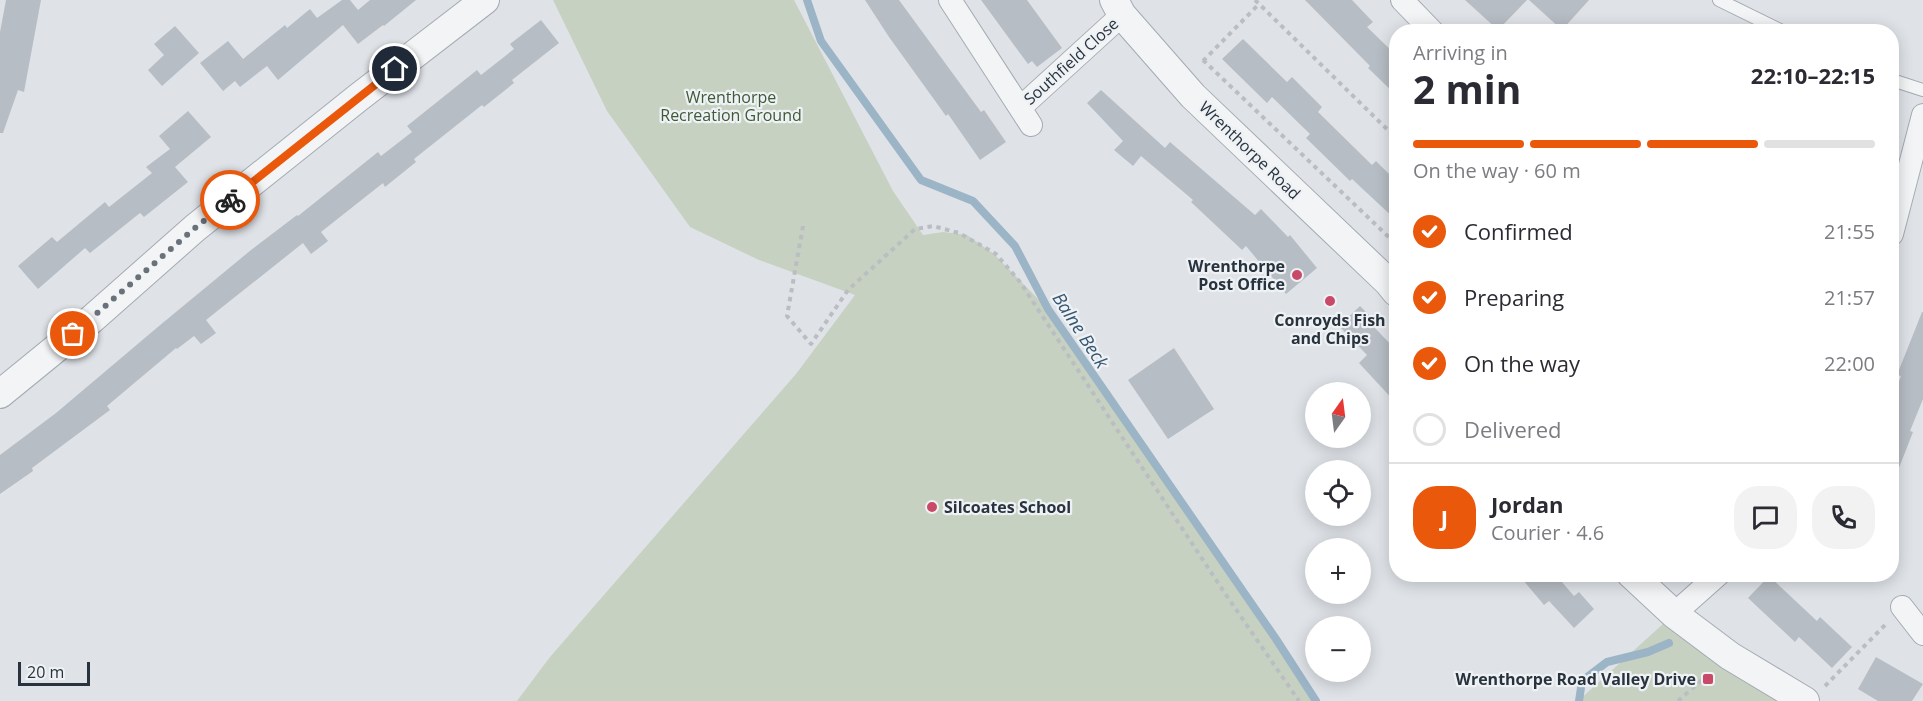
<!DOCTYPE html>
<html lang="en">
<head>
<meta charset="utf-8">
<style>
	:root { --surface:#fff; --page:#f2f2f3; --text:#2b2b33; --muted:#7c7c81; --line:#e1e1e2; --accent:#ea580c }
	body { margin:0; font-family:"Open Sans",sans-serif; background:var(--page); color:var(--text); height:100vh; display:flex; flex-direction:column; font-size:22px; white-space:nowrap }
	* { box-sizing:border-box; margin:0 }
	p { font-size:20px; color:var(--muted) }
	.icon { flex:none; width:33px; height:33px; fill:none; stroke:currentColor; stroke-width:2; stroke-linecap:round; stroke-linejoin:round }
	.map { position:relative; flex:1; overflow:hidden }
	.sheet { position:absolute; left:1389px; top:24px; width:510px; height:558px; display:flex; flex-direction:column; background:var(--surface); border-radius:24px; box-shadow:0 3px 15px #0003 }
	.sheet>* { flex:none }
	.needle { width:39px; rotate:14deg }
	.fabs { position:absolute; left:1305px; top:382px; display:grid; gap:12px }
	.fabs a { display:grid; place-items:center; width:66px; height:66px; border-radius:50%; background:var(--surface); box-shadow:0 3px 15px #0003; font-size:30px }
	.scale { position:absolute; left:18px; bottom:15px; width:72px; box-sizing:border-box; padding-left:6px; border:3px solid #29333e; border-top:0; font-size:16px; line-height:21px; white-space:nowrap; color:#29333e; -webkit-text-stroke:4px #eef2f5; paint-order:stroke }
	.pin { position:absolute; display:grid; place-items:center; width:51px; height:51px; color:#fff; margin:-26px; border:3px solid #fff; border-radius:50%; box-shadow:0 2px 6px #0007 }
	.courier { position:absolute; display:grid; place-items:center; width:60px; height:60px; margin:-30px; border:4px solid #ea580c; border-radius:50%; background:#fff; color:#222; box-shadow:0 2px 8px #0007 }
	.overview em { font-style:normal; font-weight:700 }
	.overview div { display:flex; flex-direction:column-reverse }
	.overview { display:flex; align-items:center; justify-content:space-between; height:102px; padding:0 24px }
	h1 { font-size:39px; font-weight:700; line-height:45px }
	.bar { display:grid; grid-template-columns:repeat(4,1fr); gap:9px 6px; align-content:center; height:72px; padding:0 24px }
	.bar i { height:8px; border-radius:4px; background:var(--line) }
	.bar .active { background:var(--accent) }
	.bar p { grid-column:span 4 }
	.line { display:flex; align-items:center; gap:15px; padding:0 24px; border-top:2px solid var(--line) }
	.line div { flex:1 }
	.round { display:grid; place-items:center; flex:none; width:63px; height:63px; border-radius:24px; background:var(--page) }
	ol { padding:0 24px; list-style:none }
	li { display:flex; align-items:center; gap:18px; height:66px }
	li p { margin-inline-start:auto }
	li .icon { padding:6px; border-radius:50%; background:var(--accent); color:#fff; stroke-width:4 }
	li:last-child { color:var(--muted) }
	li i { width:33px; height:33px; border:3px solid var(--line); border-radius:50% }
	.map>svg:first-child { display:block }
	.green { fill:#c6d1c1 }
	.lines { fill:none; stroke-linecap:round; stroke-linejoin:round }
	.stream { stroke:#9bb4c6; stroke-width:8 }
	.building { fill:#b7bdc4 }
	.service-casing { stroke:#a5abb2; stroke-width:14 }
	.minor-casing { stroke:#a5abb2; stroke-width:24 }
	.tertiary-casing { stroke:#a5abb2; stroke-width:30 }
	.path { stroke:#babec2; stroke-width:4; stroke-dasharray:4.5 4.5; stroke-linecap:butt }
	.service { stroke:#f2f4f6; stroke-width:12 }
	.minor { stroke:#f2f4f6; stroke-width:22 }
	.tertiary { stroke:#f2f4f6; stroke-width:28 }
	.done { stroke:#69717a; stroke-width:6; stroke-dasharray:0 10.8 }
	.route { stroke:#ea580c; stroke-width:8 }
	.poi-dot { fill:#c84968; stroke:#eef2f5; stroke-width:2 }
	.labels { text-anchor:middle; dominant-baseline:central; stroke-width:4.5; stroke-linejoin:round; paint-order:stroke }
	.street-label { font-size:16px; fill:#29333e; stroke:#eef2f5 }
	.park-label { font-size:16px; fill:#405937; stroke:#eef2f5 }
	.poi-label { font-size:16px; font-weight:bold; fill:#29333e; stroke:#eef2f5; text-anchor:end }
	.water-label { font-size:18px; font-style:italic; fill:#355570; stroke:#eef2f5 }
</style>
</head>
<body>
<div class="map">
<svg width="1923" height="701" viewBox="0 0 1923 701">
	<rect width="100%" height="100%" fill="#dfe3e8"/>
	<path class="green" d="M 553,0 L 794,0 L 893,191 L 923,235 L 943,232 L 967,235 L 994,254 L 1048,309 L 1276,639 L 1316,701 L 517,701 L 550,657 L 796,374 L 855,295 L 759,260 L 690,227 L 607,111 Z
		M 1674,614 L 1805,701 L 1578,701 Z"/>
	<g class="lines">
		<path class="stream" d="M 807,0 L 821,41 L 921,180 L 973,201 L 1015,246 L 1048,309 L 1276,639 L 1316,701
			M 1579,701 L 1582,681 L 1607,662 L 1648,652 L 1669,643"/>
	</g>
	<path class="building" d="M 6,0 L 41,0 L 24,92 L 18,90 L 3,133 L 0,133 L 0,32 Z
		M 342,0 L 350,0 L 358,10 L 370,0 L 416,0 L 384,26 L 383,25 L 358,44 L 343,25 L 278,80 L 267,66 L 240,87 L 235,81 L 223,91 L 200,63 L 228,41 L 243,59 L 285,25 L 287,28 L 310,9 L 317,18 Z
		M 865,0 L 899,0 L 981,112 L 984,110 L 1006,142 L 980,160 L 948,114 L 946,116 L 889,37 Z
		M 981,0 L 1027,0 L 1062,48 L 1037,67 L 1032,61 L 1028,64 Z
		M 1305,0 L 1352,0 L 1373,22 L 1367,27 L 1396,55 L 1396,95 L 1368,68 L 1370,66 Z
		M 1465,0 L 1527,0 L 1498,30 Z
		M 1529,0 L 1589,0 L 1562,30 Z
		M 541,20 L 559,43 L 512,80 L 514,83 L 484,107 L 482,105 L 414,159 L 416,162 L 385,187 L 383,183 L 321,232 L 328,241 L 311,254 L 303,243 L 206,320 L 216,333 L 201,344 L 194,336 L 177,349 L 176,348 L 107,406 L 110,410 L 32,468 L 33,471 L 0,494 L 0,455 L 56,413 L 159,326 L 251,250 L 297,215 L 298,216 L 378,152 L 381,156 L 412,132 L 407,126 L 477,70 L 481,75 L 514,49 L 510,44 Z
		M 175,26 L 199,53 L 162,86 L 148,70 L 164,55 L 154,44 Z
		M 1243,39 L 1287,82 L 1292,77 L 1322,107 L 1318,112 L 1372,165 L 1376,161 L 1396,181 L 1396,220 L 1352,179 L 1350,181 L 1306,138 L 1310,134 L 1272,97 L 1267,103 L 1222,59 Z
		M 1101,90 L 1165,148 L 1170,142 L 1255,215 L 1261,209 L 1288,237 L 1290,235 L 1317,268 L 1286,294 L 1246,246 L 1242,250 L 1191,202 L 1193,200 L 1141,156 L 1133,166 L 1114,150 L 1123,141 L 1087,103 Z
		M 188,111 L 211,137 L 175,167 L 188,182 L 144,217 L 140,213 L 90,253 L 85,248 L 38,289 L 18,266 L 52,237 L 57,242 L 105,202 L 109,207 L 152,173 L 146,167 L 170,149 L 159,136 Z
		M 1360,306 L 1378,324 L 1374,327 L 1396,350 L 1396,403 L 1359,363 L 1367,355 L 1339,326 Z
		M 1922,312 L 1923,312 L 1923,399 L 1910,431 L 1913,432 L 1893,483 L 1892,483 L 1892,400 L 1901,376 L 1897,375 Z
		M 1174,348 L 1214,409 L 1168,439 L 1128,380 Z
		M 1518,574 L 1555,574 L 1574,596 L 1579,592 L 1594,609 L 1574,628 L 1549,601 L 1544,605 Z
		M 1769,576 L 1817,621 L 1820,617 L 1852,647 L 1832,668 L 1799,637 L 1795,642 L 1748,598 Z
		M 1876,657 L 1923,684 L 1912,701 L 1878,701 L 1858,689 Z"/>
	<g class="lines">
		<defs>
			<path id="service" d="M 1719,0 L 1784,32
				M 1892,80 L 1923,90"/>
			<path id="minor" d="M 950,0 L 1031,125
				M 1402,0 L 1433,32
				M 1020,108 L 1122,15
				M 1892,234 L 1923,115
				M 1902,607 L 1923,634
				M 1674,614 L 1719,574"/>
			<path id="tertiary" d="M 1114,0 L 1122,15 L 1193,96 L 1388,282 L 1396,292
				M 0,394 L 92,319 L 195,228 L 359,97 L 485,0
				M 1631,574 L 1674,614 L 1730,656 L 1805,701"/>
		</defs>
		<use href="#service" class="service-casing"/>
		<use href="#minor" class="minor-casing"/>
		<use href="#tertiary" class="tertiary-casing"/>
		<path class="path" d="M 1255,0 L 1395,137 L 1396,136
			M 1203,60 L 1396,244
			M 1203,61 L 1259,4
			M 803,226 L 787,316 L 811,344 L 848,290 L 915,229 L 933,226 L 959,233 L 996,254 L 1020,282 L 1224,592 L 1299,701
			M 1825,686 L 1887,623
			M 1678,701 L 1711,672"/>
		<use href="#service" class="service"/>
		<use href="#minor" class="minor"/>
		<use href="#tertiary" class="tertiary"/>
	</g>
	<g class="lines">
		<path class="done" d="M 73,334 L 195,228 L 230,200"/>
		<path class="route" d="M 230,200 L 395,69"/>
	</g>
	<g class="poi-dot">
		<circle cx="1297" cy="275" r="6"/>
		<circle cx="1330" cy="301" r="6"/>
		<circle cx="932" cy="507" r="6"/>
		<rect x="1702" y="673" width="12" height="12" rx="3"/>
	</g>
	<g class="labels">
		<g class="street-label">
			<text transform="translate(1071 61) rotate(-42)">Southfield Close</text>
			<text transform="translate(1250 150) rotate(44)">Wrenthorpe Road</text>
		</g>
		<g class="park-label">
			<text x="731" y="97">Wrenthorpe<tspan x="731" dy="18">Recreation Ground</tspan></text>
		</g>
		<g class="poi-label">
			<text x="1285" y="266">Wrenthorpe<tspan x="1285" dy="18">Post Office</tspan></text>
			<text x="1330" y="320" text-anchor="middle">Conroyds Fish<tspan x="1330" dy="18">and Chips</tspan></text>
			<text x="944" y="507" text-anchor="start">Silcoates School</text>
			<text x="1696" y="679">Wrenthorpe Road Valley Drive</text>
		</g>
		<g class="water-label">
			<text transform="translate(1081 330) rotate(57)">Balne Beck</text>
		</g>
	</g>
</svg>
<div class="fabs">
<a><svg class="needle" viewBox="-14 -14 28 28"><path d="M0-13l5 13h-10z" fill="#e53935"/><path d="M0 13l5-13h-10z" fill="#7c7c81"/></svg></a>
<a><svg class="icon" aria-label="locate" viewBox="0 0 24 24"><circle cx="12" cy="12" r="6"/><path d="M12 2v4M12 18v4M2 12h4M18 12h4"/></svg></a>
<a>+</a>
<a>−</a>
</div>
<div class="scale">20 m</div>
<div class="pin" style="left:73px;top:334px;background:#ea580c"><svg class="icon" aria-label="bag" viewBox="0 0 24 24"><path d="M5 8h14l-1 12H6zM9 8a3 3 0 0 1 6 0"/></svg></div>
<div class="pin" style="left:395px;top:69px;background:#1f2937"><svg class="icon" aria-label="home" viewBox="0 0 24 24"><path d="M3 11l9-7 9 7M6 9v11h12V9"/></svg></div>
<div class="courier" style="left:230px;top:200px"><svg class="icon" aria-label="bike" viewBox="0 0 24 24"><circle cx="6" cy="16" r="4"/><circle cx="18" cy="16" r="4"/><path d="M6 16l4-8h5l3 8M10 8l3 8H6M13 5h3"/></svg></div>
<section class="sheet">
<div class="overview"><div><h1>2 min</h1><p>Arriving in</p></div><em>22:10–22:15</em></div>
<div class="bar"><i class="active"></i><i class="active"></i><i class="active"></i><i></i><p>On the way · 60 m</p></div>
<ol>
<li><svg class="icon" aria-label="check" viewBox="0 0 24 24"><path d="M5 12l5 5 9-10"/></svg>Confirmed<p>21:55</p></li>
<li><svg class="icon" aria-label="check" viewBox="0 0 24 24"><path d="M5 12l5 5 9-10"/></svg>Preparing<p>21:57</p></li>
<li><svg class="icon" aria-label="check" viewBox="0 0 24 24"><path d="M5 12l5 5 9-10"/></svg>On the way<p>22:00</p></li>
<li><i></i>Delivered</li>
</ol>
<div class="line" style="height:108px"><b class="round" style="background:var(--accent);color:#fff">J</b><div><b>Jordan</b><p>Courier · 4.6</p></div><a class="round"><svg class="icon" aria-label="chat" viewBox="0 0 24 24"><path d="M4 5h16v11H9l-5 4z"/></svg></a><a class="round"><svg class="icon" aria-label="phone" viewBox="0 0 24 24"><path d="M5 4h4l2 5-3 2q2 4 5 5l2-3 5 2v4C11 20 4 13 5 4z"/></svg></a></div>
</section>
</div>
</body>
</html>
